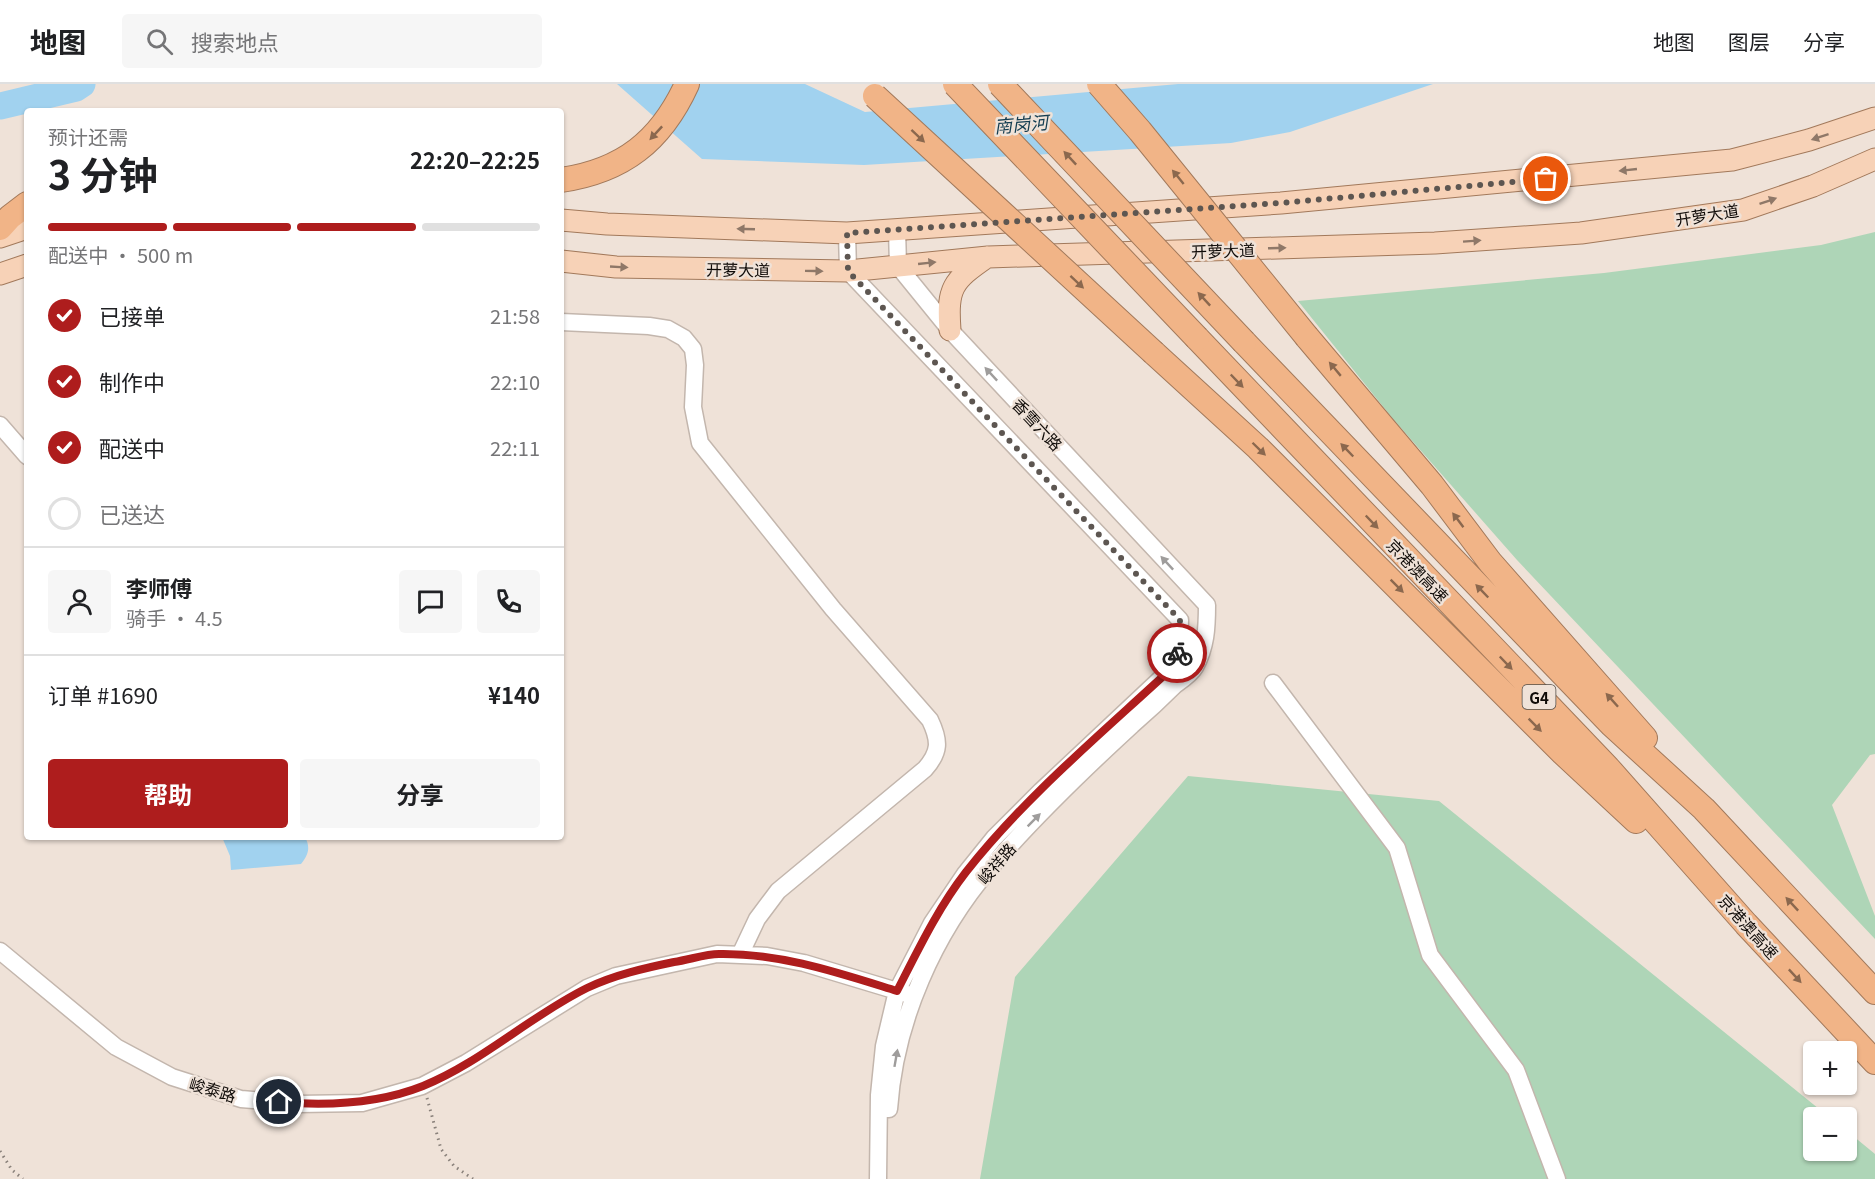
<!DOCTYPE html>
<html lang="zh">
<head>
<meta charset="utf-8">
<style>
	:root { --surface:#fff; --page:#f6f6f6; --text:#202124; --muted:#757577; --line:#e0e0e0; --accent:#ae1d1d }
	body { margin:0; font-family:Georgia,"Noto Sans SC",serif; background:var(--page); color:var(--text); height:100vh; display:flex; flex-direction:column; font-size:22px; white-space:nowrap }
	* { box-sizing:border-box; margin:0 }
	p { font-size:20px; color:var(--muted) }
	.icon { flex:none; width:33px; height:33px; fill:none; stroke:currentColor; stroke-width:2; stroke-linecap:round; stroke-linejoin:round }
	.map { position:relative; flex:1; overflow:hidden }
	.details { position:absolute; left:24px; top:24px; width:540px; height:732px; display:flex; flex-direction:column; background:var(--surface); border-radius:6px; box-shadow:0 2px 4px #0004 }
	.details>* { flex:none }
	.tools { position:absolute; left:1803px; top:957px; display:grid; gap:12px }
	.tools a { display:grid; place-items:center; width:54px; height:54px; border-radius:6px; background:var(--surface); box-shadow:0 2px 4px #0004; font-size:30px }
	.pin { position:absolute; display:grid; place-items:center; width:51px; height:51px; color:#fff; margin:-26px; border:3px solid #fff; border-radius:50%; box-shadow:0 2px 6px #0007 }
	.courier { position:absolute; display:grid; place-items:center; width:60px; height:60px; margin:-30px; border:4px solid #ae1d1d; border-radius:50%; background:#fff; color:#222; box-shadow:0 2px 8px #0007 }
	.headline em { font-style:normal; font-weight:700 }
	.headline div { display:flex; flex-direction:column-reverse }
	.headline { display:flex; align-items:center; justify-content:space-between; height:102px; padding:0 24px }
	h1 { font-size:39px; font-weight:700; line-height:45px }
	.bar { display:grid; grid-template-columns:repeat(4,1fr); gap:9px 6px; align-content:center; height:72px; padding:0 24px }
	.bar i { height:8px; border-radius:4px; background:var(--line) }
	.bar .selected { background:var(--accent) }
	.bar p { grid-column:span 4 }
	.line { display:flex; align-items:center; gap:15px; padding:0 24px; border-top:2px solid var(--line) }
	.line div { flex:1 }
	.round { display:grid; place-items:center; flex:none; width:63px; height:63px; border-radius:6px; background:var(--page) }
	ol { padding:0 24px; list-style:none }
	li { display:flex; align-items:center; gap:18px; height:66px }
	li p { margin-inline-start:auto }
	li .icon { padding:6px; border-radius:50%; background:var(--accent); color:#fff; stroke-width:4 }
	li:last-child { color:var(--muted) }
	li i { width:33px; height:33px; border:3px solid var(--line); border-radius:50% }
	.cta { display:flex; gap:12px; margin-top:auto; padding:12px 24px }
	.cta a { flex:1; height:69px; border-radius:6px; background:var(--accent); color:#fff; font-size:24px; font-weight:700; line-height:69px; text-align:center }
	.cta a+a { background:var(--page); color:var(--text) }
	header { display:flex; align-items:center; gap:36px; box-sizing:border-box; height:84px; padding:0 30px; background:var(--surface); border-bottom:2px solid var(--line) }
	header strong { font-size:28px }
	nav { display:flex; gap:33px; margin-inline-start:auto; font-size:21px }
	.search { width:420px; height:54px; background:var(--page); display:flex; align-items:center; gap:15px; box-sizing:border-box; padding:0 21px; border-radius:6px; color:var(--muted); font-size:22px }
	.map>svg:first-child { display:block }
	.green { fill:#aed5b7 }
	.water { fill:#a1d2ef }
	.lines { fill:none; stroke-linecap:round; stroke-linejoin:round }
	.river { stroke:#a1d2ef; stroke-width:27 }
	.minor-casing { stroke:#c3b6ad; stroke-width:19 }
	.major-casing { stroke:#a2795b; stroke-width:23 }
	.highway-casing { stroke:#a2795b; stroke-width:26 }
	.path { stroke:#89807a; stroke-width:3; stroke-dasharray:1.5 4.5; stroke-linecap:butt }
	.minor { stroke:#fff; stroke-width:16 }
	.major { stroke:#f7d2b7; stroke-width:21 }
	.highway { stroke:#f1b487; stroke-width:24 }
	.highway-bridge-casing { stroke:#a2795b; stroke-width:26; stroke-linecap:butt }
	.highway-bridge { stroke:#f1b487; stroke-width:24 }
	.oneway { fill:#8b684e }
	.oneway2 { fill:#8f7868 }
	.oneway3 { fill:#9f9d9c }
	.done { stroke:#5d5651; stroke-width:6; stroke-dasharray:0 10.8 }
	.route { stroke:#ae1d1d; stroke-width:8 }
	.labels { text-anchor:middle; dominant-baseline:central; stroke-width:5; stroke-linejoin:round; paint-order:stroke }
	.shield { fill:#efe2d8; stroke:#524c46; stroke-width:1.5 }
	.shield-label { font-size:15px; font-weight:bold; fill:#0f0b08 }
	.street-label { font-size:16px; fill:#0f0b08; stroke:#efe2d8 }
	.water-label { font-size:18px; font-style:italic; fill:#143d51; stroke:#efe2d8 }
</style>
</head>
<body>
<header>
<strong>地图</strong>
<div class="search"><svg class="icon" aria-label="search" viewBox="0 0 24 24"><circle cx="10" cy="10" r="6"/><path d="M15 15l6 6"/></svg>搜索地点</div>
<nav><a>地图</a><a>图层</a><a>分享</a></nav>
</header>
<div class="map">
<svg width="1875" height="1095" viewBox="0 0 1875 1095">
	<rect width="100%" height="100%" fill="#efe2d8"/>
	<path class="green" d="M 1875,148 L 1875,670 L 1870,671 L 1832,721 L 1875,832 L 1875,855 L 1517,476 L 1393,335 L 1298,217 L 1604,189 L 1821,161 Z
		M 1188,692 L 1439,717 L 1829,1033 L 1814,1034 L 1814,1066 L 1846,1066 L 1847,1047 L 1875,1070 L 1875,1095 L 980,1095 L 1015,893 Z"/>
	<path class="water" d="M 617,0 L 805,0 L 865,28 L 1178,0 L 1433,0 L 1290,48 L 1231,59 L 864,81 L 702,75 Z
		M 222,753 L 305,753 C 311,764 308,771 301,780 L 231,786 L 230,772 Z"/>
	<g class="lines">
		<path class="river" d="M 0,22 L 76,4 L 82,0"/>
		<defs>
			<path id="minor" d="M 847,149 L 848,187 L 1180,536 L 1179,563 L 1171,585 L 1041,707 L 994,754 L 965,790 L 932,839 L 897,907 L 884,962 L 879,1011 L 878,1095
				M 561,238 L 649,242 L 668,245 L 684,254 L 693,265 L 695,281 L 693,323 L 700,359 L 833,525 L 930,636 C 940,657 940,668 925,685 L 778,807 L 757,835 L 740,871
				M 0,341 L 27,372
				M 1273,599 L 1397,764 L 1430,871 L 1516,986 L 1557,1095
				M 0,867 L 116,963 L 172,993 L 241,1015 L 298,1020 L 362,1019 L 422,1002 L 466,979 L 587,904 L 616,892 L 717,870 L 767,872 L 804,879 L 907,910
				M 889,1025 C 895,937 934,849 991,783 C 1035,732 1083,686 1132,641 C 1147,628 1161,615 1175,601 C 1182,596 1191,590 1195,583 C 1206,563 1207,544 1207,521 L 950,246 L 898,182 L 897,145"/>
			<path id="major" d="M 561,136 L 607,140 L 847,149 L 1281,119 L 1732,76 L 1809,56 L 1875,34
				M 0,153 L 27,144
				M 561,177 L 616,183 L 848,187 L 988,173 L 1435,159 L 1581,149 L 1743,126 L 1813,102 L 1875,75
				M 0,190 L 27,181
				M 950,246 C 947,204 952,197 987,173"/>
			<path id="highway" d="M 561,96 C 623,87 661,57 687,0
				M 0,144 L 10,133 L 27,120
				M 1307,253 L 1432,401 L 1490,478 L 1645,654
				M 1197,254 L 1608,684 L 1746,840 L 1875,978
				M 1244,258 L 1612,641 L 1704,725 L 1875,908
				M 1154,269 L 1258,364 L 1563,669 L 1636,737"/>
		</defs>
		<use href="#minor" class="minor-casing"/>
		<use href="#major" class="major-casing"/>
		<use href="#highway" class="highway-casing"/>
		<path class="path" d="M 427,1014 L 441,1065 L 454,1082 L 473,1095
			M 0,1067 L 12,1086 L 23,1095"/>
		<use href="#minor" class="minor"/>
		<use href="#major" class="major"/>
		<use href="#highway" class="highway"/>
		<defs>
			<path id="highway-bridge" d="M 955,0 L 1197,254
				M 1000,0 L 1244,258
				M 1099,0 L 1140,47 L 1307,253
				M 875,12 L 1154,269"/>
		</defs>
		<use href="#highway-bridge" class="highway-bridge-casing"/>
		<use href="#highway-bridge" class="highway-bridge"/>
	</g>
	<defs><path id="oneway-solid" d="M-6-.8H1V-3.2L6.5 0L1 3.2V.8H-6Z" transform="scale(1.5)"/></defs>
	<g class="oneway">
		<use href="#oneway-solid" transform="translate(656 49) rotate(133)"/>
		<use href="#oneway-solid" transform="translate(918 52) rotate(43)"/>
		<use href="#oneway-solid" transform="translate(1070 74) rotate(-133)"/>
		<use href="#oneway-solid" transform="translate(1178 93) rotate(-129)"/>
		<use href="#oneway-solid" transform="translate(1077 198) rotate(43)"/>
		<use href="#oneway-solid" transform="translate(1204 215) rotate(-133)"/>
		<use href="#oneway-solid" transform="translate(1335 285) rotate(-130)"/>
		<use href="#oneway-solid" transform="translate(1237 297) rotate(46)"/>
		<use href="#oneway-solid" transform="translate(1259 365) rotate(44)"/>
		<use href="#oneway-solid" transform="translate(1347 366) rotate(-134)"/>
		<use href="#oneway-solid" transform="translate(1458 436) rotate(-127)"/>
		<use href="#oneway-solid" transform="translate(1372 438) rotate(46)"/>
		<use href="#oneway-solid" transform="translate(1397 502) rotate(45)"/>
		<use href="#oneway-solid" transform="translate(1482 507) rotate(-134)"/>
		<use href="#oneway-solid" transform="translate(1506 579) rotate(46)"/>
		<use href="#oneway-solid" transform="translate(1612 616) rotate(-132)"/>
		<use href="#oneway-solid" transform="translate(1535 641) rotate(45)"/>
		<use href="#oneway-solid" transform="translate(1792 820) rotate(-133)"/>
		<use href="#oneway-solid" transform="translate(1795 892) rotate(47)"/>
	</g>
	<g class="oneway2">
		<use href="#oneway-solid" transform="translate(1820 53) rotate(162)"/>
		<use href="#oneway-solid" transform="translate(1628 86) rotate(174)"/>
		<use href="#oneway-solid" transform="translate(1768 117) rotate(-19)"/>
		<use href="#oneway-solid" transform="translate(746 145) rotate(-178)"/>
		<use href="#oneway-solid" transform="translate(1472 157) rotate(-4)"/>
		<use href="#oneway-solid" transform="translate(1277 164) rotate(-2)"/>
		<use href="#oneway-solid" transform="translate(927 179) rotate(-6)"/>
		<use href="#oneway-solid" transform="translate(619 183) rotate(3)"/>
		<use href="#oneway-solid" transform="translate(814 187) rotate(1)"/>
	</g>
	<g class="oneway3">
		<use href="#oneway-solid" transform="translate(991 290) rotate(-133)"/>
		<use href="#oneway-solid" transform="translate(1167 479) rotate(-133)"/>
		<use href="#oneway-solid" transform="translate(1034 736) rotate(-45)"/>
		<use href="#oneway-solid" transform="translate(896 974) rotate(-80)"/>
	</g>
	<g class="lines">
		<path class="done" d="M 1177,569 L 1179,563 L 1180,536 L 848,187 L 847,149 L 1281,119 L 1546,95"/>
		<path class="route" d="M 279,1018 C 327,1022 378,1020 423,1002 C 482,978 530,932 587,904 C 614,891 645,884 674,878 C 689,876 705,870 719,870 C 781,869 839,889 897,907 C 918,866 938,824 966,788 C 1025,713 1102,649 1171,585 L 1177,569"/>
	</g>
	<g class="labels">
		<rect class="shield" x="1522.5" y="601" width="33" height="24" rx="4.5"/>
		<g class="shield-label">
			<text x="1539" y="613">G4</text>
		</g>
		<g class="street-label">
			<text transform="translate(1707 130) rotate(-9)">开萝大道</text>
			<text transform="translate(1223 166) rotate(-2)">开萝大道</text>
			<text transform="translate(738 185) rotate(1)">开萝大道</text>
			<text transform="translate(1038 340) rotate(47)">香雪六路</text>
			<text transform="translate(1418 486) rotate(46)">京港澳高速</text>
			<text transform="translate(996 779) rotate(-49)">峻祥路</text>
			<text transform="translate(1749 842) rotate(48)">京港澳高速</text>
			<text transform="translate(213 1005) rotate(17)">峻泰路</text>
		</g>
		<g class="water-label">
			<text transform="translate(1021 39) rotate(-5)">南岗河</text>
		</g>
	</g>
</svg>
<div class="tools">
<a>+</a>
<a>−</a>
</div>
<div class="pin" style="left:1546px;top:95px;background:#ea580c"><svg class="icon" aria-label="bag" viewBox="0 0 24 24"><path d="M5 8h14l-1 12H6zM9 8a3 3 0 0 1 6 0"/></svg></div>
<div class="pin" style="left:279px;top:1018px;background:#1f2937"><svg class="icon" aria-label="home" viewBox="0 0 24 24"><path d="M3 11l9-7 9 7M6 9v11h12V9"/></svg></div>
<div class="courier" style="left:1177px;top:569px"><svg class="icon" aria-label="bike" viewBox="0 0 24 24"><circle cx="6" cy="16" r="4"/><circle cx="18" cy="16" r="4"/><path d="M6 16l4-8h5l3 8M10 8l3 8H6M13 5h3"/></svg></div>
<section class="details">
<div class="headline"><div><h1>3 分钟</h1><p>预计还需</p></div><em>22:20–22:25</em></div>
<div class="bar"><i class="selected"></i><i class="selected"></i><i class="selected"></i><i></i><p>配送中 · 500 m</p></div>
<ol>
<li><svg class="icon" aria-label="check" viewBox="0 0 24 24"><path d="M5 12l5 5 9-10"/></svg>已接单<p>21:58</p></li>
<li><svg class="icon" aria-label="check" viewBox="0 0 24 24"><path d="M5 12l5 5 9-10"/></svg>制作中<p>22:10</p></li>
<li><svg class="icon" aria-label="check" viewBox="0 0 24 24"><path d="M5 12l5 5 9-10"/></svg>配送中<p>22:11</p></li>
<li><i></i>已送达</li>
</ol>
<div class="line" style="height:108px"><a class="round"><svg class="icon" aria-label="person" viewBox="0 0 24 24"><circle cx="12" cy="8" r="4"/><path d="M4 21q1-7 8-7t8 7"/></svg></a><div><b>李师傅</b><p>骑手 · 4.5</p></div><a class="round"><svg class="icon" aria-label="chat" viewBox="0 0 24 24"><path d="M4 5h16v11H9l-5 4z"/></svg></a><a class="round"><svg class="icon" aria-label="phone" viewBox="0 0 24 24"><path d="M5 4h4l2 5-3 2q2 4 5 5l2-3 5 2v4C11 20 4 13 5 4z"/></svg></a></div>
<div class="line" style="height:78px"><div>订单 #1690</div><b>¥140</b></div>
<div class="cta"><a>帮助</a><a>分享</a></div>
</section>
</div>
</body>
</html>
